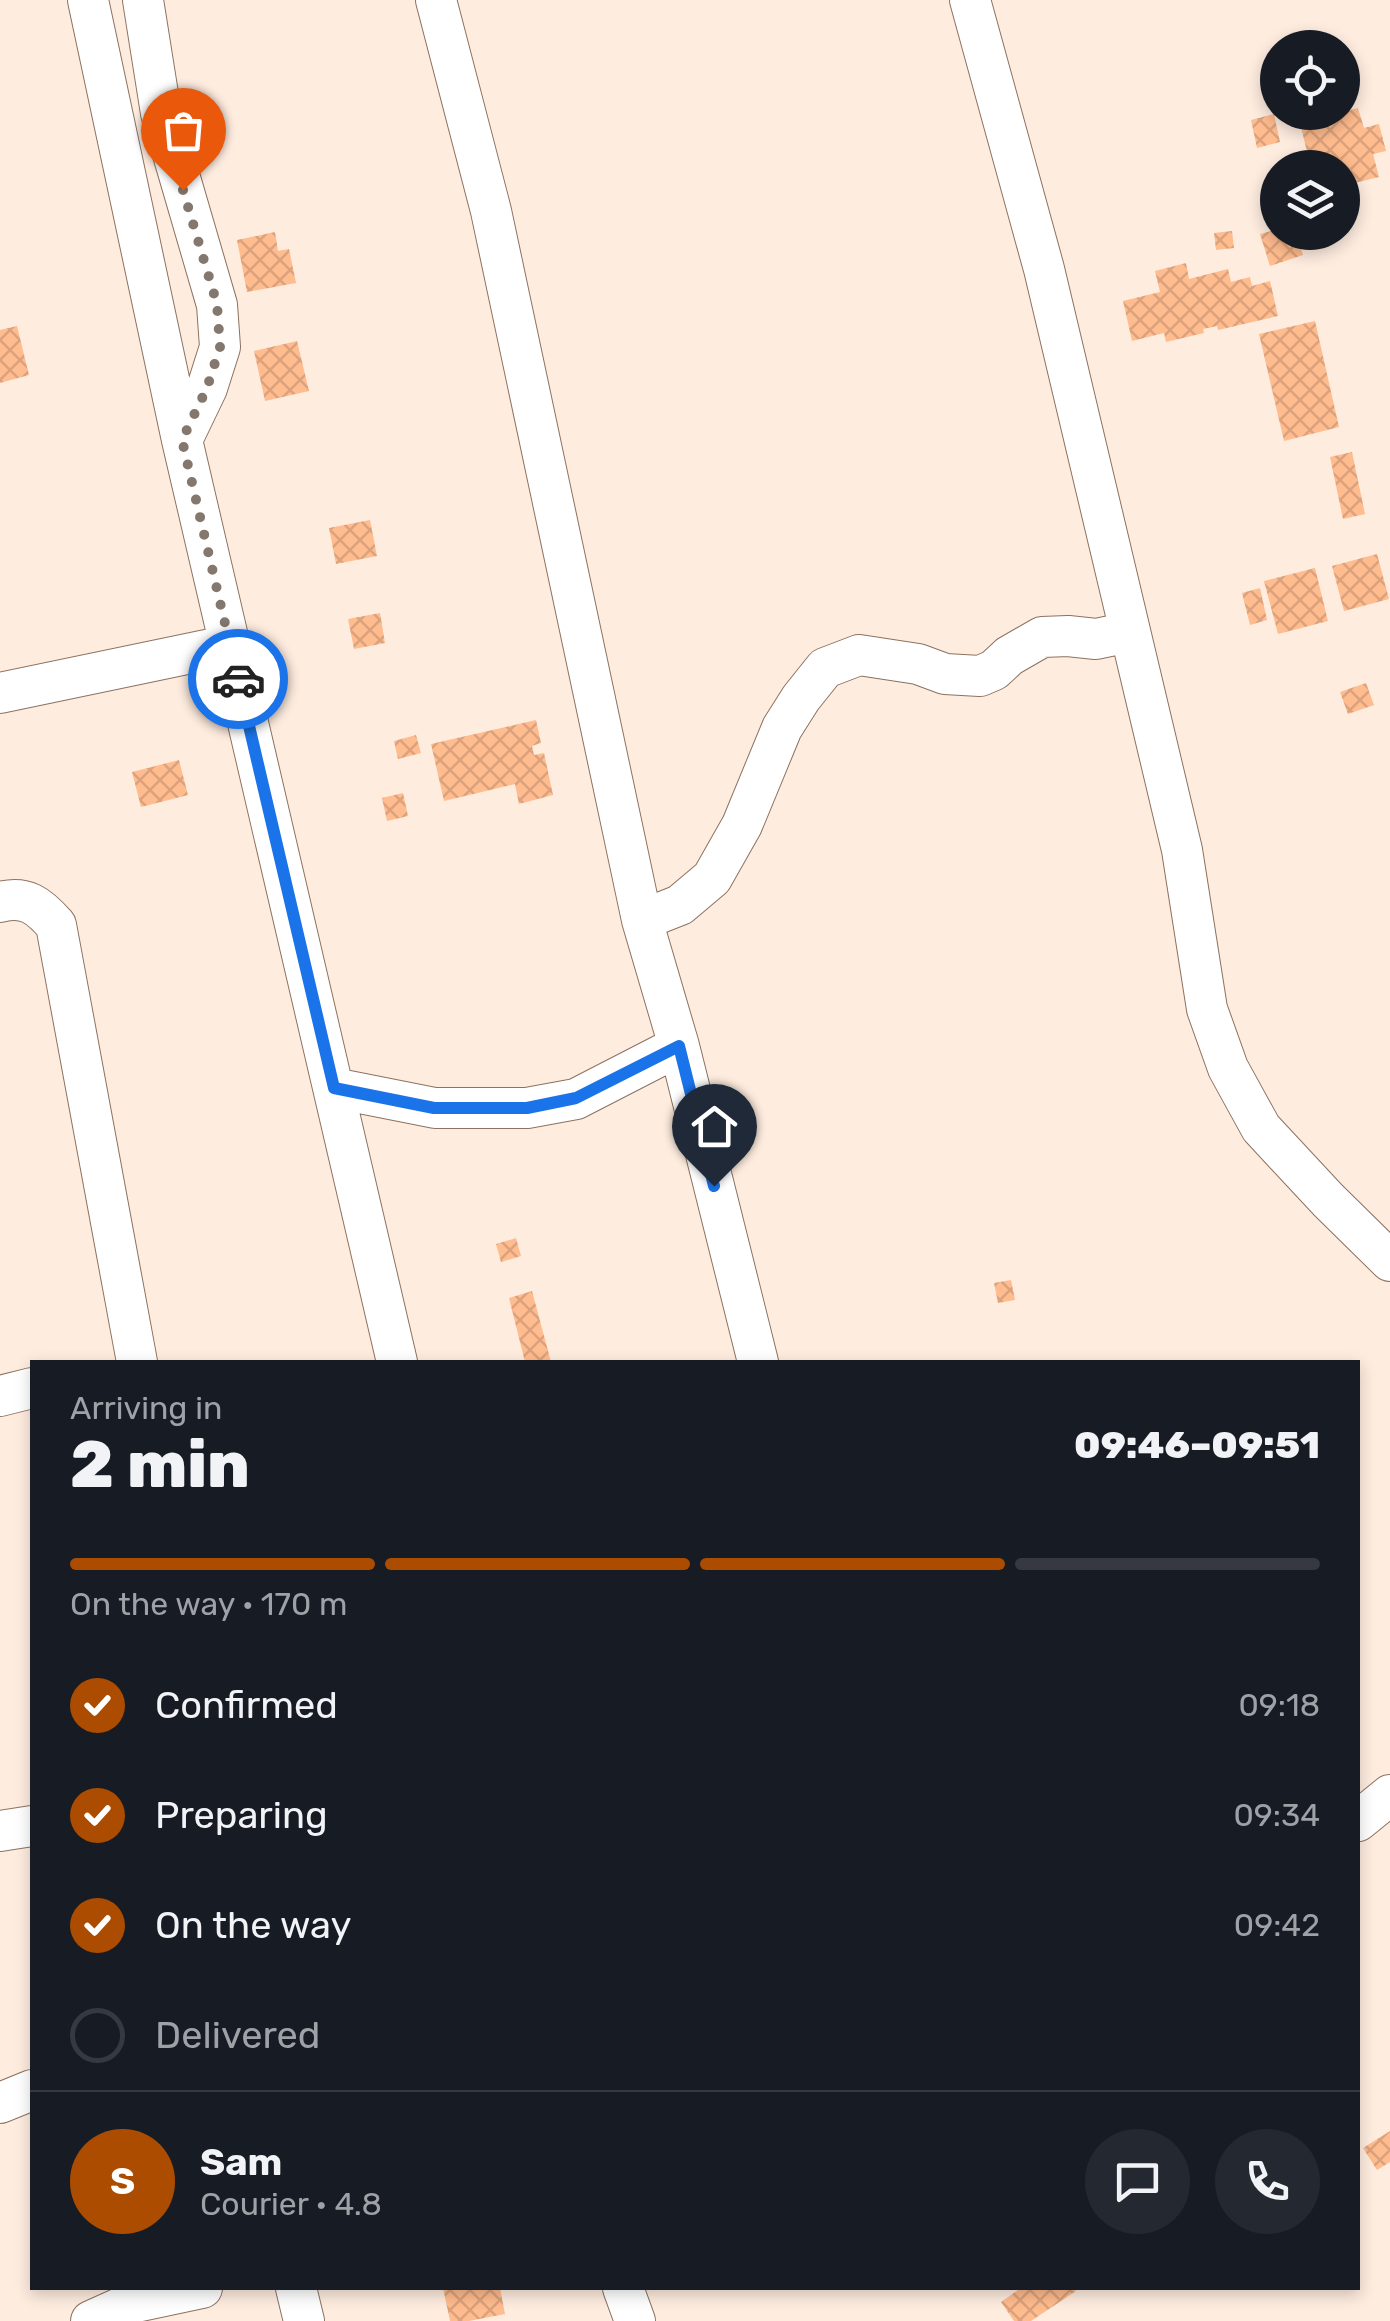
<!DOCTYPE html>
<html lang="en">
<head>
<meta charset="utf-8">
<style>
	:root { --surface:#171b24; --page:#242831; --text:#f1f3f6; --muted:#9ea1a6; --line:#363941; --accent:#ab4c00 }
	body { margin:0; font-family:Rubik,sans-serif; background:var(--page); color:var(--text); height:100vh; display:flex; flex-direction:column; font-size:38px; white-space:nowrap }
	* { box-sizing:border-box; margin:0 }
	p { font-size:32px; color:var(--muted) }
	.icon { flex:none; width:55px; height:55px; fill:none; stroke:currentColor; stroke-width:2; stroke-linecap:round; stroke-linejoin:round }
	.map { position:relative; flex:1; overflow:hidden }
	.drawer { position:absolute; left:30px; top:1360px; width:1330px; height:930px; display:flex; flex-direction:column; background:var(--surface); border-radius:0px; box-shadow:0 5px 15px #0003 }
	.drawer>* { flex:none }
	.fabs { position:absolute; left:1260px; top:30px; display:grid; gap:20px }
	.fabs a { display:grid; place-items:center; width:100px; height:100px; border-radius:50%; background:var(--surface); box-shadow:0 5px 15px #0003; font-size:50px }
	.pin { position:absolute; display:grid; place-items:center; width:85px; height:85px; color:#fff; margin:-102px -42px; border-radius:50% 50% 50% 0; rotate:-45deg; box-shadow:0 0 10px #0007 }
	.pin .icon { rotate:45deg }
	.courier { position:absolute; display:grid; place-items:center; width:100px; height:100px; margin:-50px; border:8px solid #1a73e8; border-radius:50%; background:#fff; color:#222; box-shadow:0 2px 12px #0007 }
	.overview em { font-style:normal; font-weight:800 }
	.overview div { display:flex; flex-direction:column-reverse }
	.overview { display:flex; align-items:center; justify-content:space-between; height:170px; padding:0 40px }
	h1 { font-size:65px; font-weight:800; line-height:75px }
	.bar { display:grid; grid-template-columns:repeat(4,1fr); gap:15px 10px; align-content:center; height:120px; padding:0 40px }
	.bar i { height:12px; border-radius:8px; background:var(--line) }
	.bar .on { background:var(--accent) }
	.bar p { grid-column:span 4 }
	.line { display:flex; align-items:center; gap:25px; padding:0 40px; border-top:2px solid var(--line) }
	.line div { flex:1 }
	.round { display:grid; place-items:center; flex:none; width:105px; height:105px; border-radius:52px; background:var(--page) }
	ol { padding:0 40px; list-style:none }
	li { display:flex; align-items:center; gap:30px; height:110px }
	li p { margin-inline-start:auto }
	li .icon { padding:10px; border-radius:50%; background:var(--accent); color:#fff; stroke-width:4 }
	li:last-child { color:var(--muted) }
	li i { width:55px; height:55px; border:5px solid var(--line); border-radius:50% }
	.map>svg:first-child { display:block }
	.building { fill:url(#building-cross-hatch) }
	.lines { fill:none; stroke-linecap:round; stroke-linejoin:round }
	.street-casing { stroke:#8c7260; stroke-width:42 }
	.street { stroke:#fff; stroke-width:40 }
	.done { stroke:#84776d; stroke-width:10; stroke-dasharray:0 18 }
	.route { stroke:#1a73e8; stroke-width:12 }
</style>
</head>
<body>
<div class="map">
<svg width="1390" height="2321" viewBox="0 0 1390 2321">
	<defs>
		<pattern id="building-cross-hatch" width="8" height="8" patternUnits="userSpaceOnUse" patternTransform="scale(2.5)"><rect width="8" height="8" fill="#ffbc8e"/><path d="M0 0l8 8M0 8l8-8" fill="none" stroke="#dca27b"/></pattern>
	</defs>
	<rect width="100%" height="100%" fill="#feecdf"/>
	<path class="building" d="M 1358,108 L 1364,128 L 1379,124 L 1386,151 L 1373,154 L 1379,177 L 1342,186 L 1342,168 L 1311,168 L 1300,123 Z
		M 1274,114 L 1280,142 L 1257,148 L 1251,120 Z
		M 1278,229 L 1278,232 L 1296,232 L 1303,255 L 1270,266 L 1260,234 Z
		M 1232,231 L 1234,248 L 1216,250 L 1214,233 Z
		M 275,232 L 278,251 L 289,249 L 296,283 L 247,292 L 237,240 Z
		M 1186,263 L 1189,279 L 1228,269 L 1231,282 L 1250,277 L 1252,286 L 1270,281 L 1278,316 L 1218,330 L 1217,326 L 1203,329 L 1204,333 L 1166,342 L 1164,333 L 1132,341 L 1123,301 L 1160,292 L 1155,271 Z
		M 1315,321 L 1339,427 L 1284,441 L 1259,334 Z
		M 17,326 L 29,375 L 0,383 L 0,330 Z
		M 297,341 L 309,391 L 265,401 L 254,351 Z
		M 1352,452 L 1365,514 L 1343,519 L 1330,457 Z
		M 370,520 L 377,556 L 336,564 L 329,528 Z
		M 1377,554 L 1389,599 L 1344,611 L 1332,566 Z
		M 1315,568 L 1328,621 L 1278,634 L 1264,581 Z
		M 1260,588 L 1267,620 L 1250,625 L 1242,593 Z
		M 380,613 L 385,643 L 354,649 L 348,619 Z
		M 1366,683 L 1374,705 L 1348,714 L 1340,692 Z
		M 536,720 L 541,743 L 532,746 L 534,755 L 544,753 L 553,795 L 519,804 L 515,784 L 444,801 L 431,744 Z
		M 416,735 L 421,753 L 398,759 L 394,741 Z
		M 179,760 L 188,795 L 141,807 L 132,772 Z
		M 403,793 L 408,816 L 387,821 L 382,798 Z
		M 516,1238 L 521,1256 L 501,1262 L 496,1244 Z
		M 1011,1280 L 1015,1300 L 998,1303 L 994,1283 Z
		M 532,1291 L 551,1362 L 525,1362 L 509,1298 Z
		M 1390,2131 L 1390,2162 L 1377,2170 L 1363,2148 Z
		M 443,2288 L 500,2288 L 505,2314 L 469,2321 L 450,2321 Z
		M 1021,2288 L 1074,2288 L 1076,2291 L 1031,2321 L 1014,2321 L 1001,2302 Z"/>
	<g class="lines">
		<defs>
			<path id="street" d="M 88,0 L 182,440 L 397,1362
				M 143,0 L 161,113 L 217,305 L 220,347 L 207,388 L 182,440
				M 436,0 L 491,211 L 642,920 L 679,1046 L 758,1362
				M 970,0 L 1044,269 L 1182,850 L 1207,1009 L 1228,1068 L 1261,1128 L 1328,1200 L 1390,1261
				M 0,693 L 230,645
				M 0,902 C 26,895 39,906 56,925 L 137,1362
				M 642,920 L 680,905 L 712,878 L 742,825 L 782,728 L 801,698 L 825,668 L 859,655 L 918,664 L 945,674 L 980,676 L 994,670 L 1009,656 L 1042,637 L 1068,636 L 1096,639 L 1129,632
				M 334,1088 L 435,1108 L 527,1108 L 576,1099 L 679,1046
				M 0,1396 L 32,1388
				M 1358,1821 L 1390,1795
				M 0,1831 L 32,1826
				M 0,2103 L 32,2090
				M 296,2288 L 304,2321
				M 623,2288 L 635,2321
				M 91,2321 L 131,2303 L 202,2288"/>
		</defs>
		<use href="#street" class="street-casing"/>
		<use href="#street" class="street"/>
	</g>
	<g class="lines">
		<path class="done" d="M 183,190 L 217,304 L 220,347 L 207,388 L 182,440 L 238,679"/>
		<path class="route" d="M 238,679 L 334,1088 L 434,1108 L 527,1108 L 576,1098 L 679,1046 L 714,1186"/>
	</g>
</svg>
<div class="fabs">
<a><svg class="icon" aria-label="locate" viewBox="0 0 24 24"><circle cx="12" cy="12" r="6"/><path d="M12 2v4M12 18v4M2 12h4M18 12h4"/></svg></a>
<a><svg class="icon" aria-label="layers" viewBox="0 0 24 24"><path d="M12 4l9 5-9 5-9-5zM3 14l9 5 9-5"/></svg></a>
</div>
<div class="pin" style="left:183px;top:190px;background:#ea580c"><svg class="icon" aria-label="bag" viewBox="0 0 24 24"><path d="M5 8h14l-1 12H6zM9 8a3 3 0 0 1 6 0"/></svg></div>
<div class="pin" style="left:714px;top:1186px;background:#1f2937"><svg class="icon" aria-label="home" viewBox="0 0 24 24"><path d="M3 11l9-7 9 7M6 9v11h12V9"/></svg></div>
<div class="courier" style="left:238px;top:679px"><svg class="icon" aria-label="car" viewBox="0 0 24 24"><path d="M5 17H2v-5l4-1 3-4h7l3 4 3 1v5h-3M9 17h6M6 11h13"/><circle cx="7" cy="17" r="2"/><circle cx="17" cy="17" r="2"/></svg></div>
<section class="drawer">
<div class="overview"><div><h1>2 min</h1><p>Arriving in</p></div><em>09:46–09:51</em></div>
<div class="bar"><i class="on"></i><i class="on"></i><i class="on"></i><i></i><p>On the way · 170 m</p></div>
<ol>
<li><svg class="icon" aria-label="check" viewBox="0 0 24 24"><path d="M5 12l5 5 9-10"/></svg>Confirmed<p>09:18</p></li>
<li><svg class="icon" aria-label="check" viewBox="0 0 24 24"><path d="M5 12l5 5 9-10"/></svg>Preparing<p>09:34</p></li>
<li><svg class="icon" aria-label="check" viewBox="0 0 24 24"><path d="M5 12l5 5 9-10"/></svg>On the way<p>09:42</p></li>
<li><i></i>Delivered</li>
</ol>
<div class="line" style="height:180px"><b class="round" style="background:var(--accent);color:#fff">S</b><div><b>Sam</b><p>Courier · 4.8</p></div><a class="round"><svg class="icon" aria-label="chat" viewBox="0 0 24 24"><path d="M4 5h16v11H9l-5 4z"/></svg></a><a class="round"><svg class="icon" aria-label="phone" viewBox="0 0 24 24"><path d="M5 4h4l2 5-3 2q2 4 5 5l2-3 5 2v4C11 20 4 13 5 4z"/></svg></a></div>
</section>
</div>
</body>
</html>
